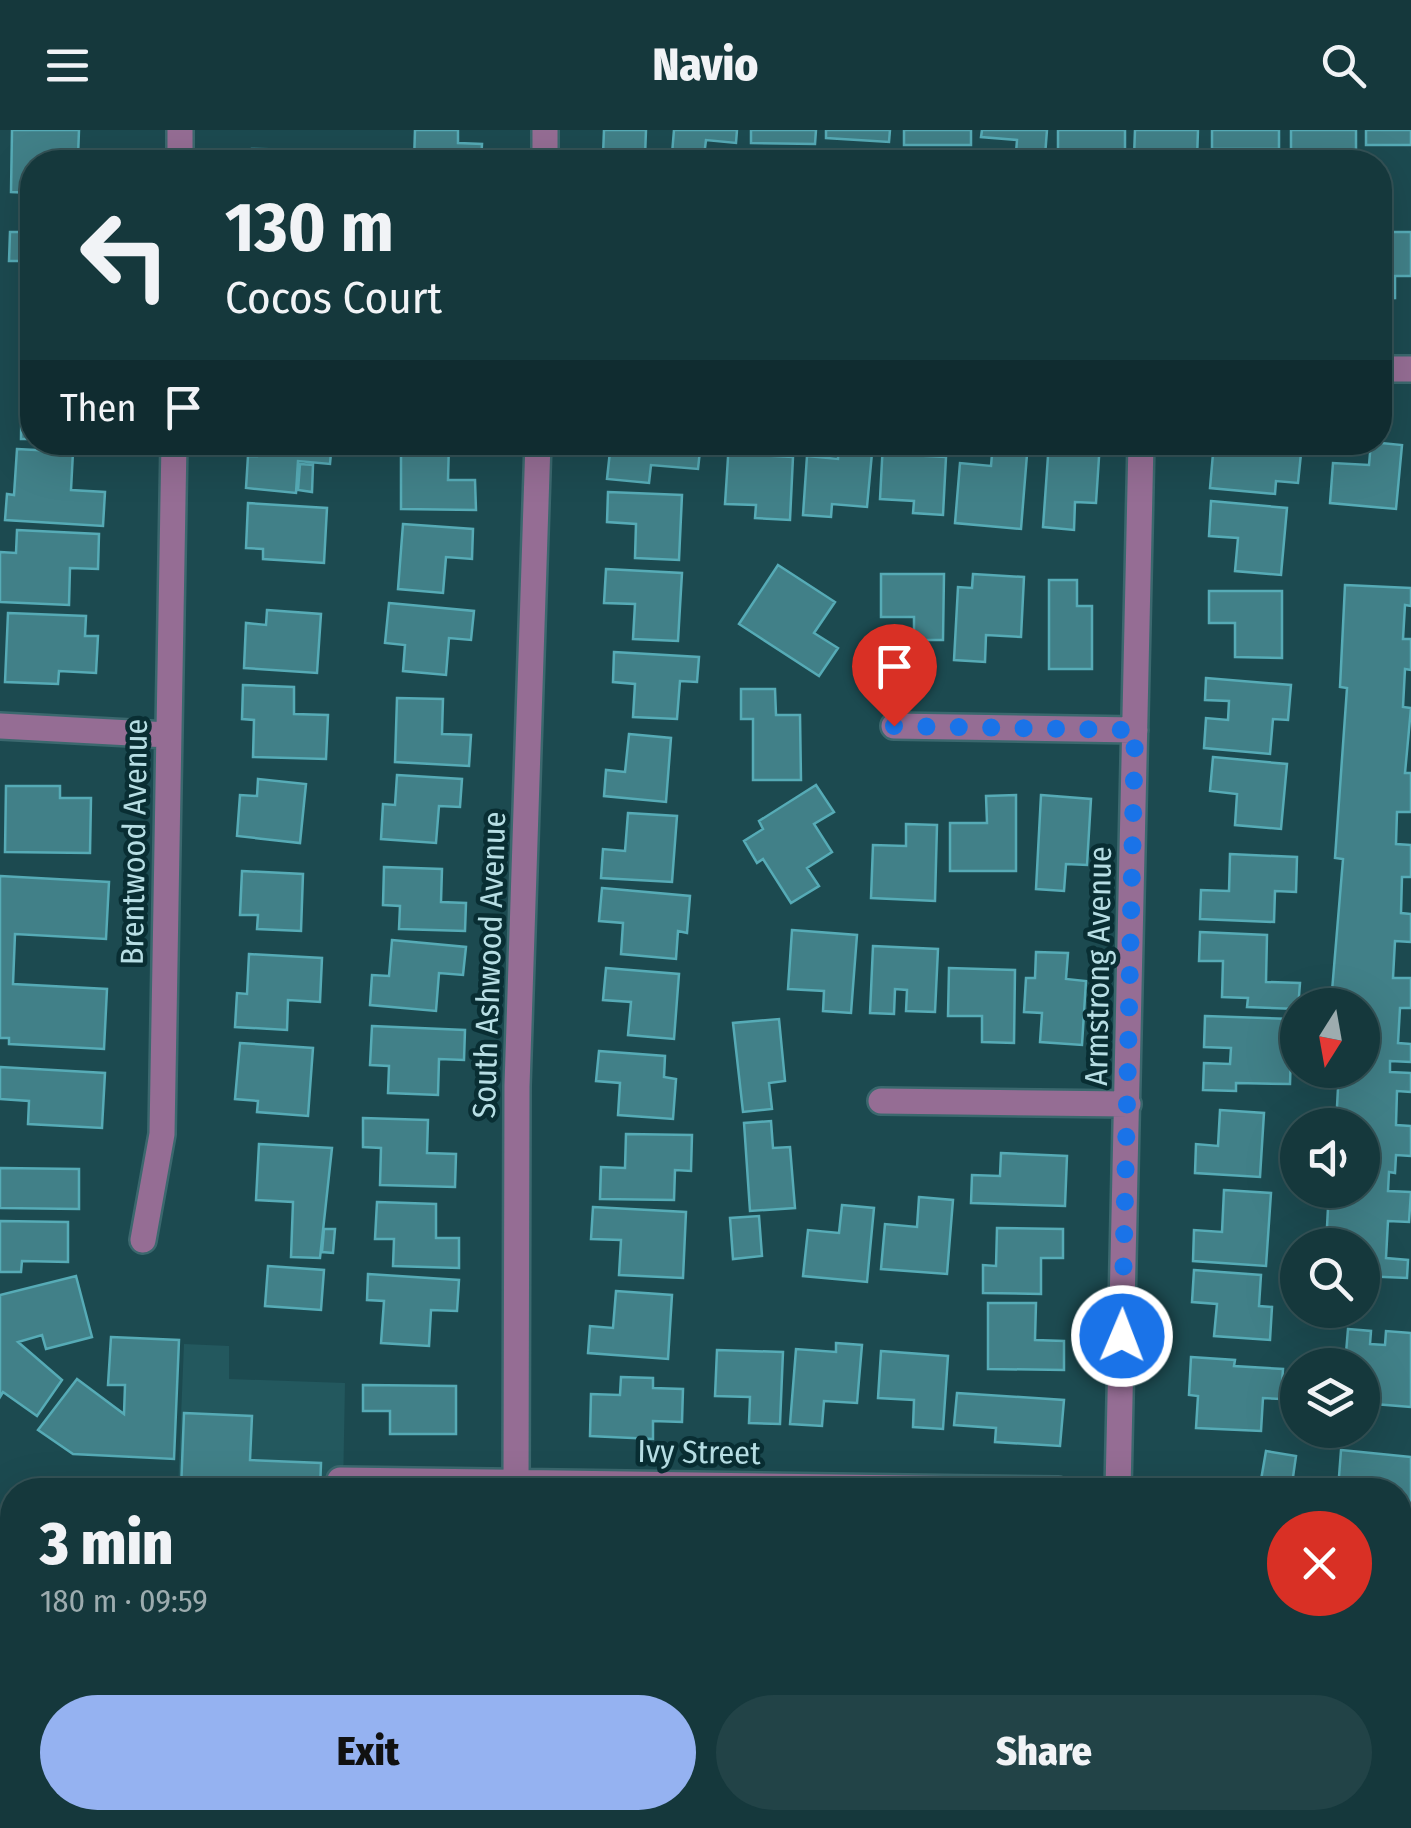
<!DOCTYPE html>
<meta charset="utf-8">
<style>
body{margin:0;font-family:"Fira Sans Condensed",sans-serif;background:#224347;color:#f1f3f6;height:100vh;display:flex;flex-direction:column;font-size:38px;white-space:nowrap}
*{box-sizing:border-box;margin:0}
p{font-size:32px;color:#9dacaf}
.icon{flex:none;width:55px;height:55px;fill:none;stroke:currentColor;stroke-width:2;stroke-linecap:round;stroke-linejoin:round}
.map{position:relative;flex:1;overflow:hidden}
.drawer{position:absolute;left:0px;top:1348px;width:1412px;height:352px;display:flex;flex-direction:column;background:#15383c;border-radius:40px 40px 0 0;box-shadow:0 10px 40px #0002,0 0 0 2px #345256}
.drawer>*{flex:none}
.banner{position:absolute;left:20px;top:20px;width:1372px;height:305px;border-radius:40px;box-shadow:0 10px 40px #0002,0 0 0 2px #345256;background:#15383c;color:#f1f3f6;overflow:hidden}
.needle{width:65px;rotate:191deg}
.fabs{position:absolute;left:1280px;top:858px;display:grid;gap:20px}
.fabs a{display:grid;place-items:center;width:100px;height:100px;border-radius:50%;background:#15383c;box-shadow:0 10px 40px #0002,0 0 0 2px #345256;font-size:50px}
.pin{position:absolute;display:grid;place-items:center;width:85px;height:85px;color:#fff;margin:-102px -42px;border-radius:50% 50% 50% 0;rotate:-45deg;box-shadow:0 0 10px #0007}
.pin .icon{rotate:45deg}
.me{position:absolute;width:110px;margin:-55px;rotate:1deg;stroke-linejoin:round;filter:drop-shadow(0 0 8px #0008)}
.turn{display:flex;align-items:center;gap:35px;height:210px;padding:0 40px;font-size:45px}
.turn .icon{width:130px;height:130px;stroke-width:2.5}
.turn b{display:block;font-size:70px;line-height:85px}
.then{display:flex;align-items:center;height:95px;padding:0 40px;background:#0003;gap:20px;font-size:38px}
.round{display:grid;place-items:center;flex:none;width:105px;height:105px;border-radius:52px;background:#224347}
.overview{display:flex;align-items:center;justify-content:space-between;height:170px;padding:0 40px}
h1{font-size:60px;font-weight:800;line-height:75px}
.primary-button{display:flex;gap:20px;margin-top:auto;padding:20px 40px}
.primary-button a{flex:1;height:115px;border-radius:60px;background:#95b2f1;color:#111;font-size:40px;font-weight:800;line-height:115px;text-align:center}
.primary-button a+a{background:#224347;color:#f1f3f6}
header{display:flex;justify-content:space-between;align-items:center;height:130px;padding:0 40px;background:#15383c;font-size:45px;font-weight:800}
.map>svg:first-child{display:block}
.built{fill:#23585e}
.building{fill:#418088;stroke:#56abb6;stroke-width:2.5}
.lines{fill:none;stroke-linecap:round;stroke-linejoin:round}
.minor-casing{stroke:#3b686e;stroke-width:30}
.major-casing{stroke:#3b686e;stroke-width:30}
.minor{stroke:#956d94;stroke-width:25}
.major{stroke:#e495e4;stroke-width:25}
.route{stroke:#1a73e8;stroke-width:18;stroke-dasharray:0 32.4}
.labels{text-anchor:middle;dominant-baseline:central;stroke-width:9;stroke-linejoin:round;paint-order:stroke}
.street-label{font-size:32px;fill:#b7dee4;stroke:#092e33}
</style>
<header><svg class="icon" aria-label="menu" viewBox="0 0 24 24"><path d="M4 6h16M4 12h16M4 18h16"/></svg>Navio<svg class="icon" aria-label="search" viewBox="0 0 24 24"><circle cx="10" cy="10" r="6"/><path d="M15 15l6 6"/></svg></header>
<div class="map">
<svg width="1411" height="1698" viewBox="0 0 1411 1698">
<rect width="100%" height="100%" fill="#1c4a50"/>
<path class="built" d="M 184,1214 L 229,1216 L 229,1249 L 345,1253 L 343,1360 L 178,1360 Z
M 0,1389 L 12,1389 L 12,1543 L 0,1543 Z
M 0,1678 L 12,1679 L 12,1688 L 438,1688 L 454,1698 L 0,1698 Z
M 589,1691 L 821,1693 L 821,1698 L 578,1698 Z"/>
<path class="building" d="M 12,0 L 79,0 L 78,27 L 106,29 L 106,32 L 32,32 L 32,63 L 11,62 Z
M 415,0 L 458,0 L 458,13 L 482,14 L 481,32 L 414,32 Z
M 604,0 L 646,0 L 645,27 L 603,25 Z
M 674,0 L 737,0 L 736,13 L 706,10 L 704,26 L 672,24 Z
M 751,0 L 816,0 L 815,14 L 751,13 Z
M 826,0 L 890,0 L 889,12 L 826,8 Z
M 904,0 L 971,0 L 971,15 L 904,15 Z
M 982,0 L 1047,0 L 1045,26 L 1016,23 L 1017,10 L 981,7 Z
M 1058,0 L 1125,0 L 1125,24 L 1058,24 Z
M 1135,0 L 1198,0 L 1197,29 L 1134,27 Z
M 1212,0 L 1279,0 L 1279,19 L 1212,19 Z
M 1291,0 L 1356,0 L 1356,26 L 1323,26 L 1323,32 L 1291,32 Z
M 1366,0 L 1411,0 L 1411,15 L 1366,15 Z
M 252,19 L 316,20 L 316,32 L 252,32 Z
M 25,70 L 32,70 L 32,146 L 23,146 L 23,131 L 9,131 L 10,102 L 24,102 Z
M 1380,102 L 1411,102 L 1411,146 L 1395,146 L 1395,168 L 1380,169 Z
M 23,155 L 32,155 L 32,228 L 22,228 Z
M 22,236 L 32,236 L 32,309 L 21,309 Z
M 258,312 L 332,312 L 330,334 L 298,331 L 296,363 L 246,358 L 248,326 L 257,326 Z
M 611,312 L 701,312 L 698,339 L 651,335 L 649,353 L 607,349 Z
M 729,312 L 757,312 L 757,325 L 793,327 L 790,390 L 755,388 L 756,375 L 725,374 Z
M 839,312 L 873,312 L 867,377 L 832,374 L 831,387 L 803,385 L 807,326 L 838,329 Z
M 883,312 L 912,312 L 911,325 L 946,327 L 943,385 L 913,383 L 914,371 L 880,369 Z
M 993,312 L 1028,312 L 1021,399 L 955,393 L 960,333 L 991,336 Z
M 1049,312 L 1100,312 L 1096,373 L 1075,372 L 1074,400 L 1043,397 Z
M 1214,312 L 1302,314 L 1298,353 L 1276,351 L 1275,364 L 1210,358 Z
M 1371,312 L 1402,315 L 1396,379 L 1330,373 L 1333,333 L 1369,335 Z
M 401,314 L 449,314 L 448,350 L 475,350 L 476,380 L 401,379 Z
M 17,319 L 73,322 L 71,360 L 105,362 L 103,396 L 5,390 L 7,364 L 14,365 Z
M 300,334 L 313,335 L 312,362 L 298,360 Z
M 608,362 L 682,365 L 679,430 L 635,428 L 636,394 L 607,392 Z
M 1211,371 L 1287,378 L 1281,445 L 1235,441 L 1238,408 L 1209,406 Z
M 248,373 L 327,378 L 324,433 L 263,429 L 263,419 L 246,418 Z
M 403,394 L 473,399 L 472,429 L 446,427 L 443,463 L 398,459 Z
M 17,400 L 99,404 L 98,439 L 70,438 L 69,475 L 0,472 L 0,422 L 16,423 Z
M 778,435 L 835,472 L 814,503 L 838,518 L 819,546 L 739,494 Z
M 606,439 L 682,443 L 678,511 L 633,509 L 635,474 L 604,473 Z
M 881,444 L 944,444 L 943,510 L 914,510 L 914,487 L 881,487 Z
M 973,444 L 1024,447 L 1021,507 L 986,505 L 985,532 L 954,530 L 958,457 L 972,458 Z
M 1049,450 L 1077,450 L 1077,476 L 1092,476 L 1092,539 L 1049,539 Z
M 1345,455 L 1411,458 L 1411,476 L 1405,475 L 1403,509 L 1411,509 L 1411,540 L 1405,539 L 1403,577 L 1411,578 L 1405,643 L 1411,643 L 1411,682 L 1397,682 L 1396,714 L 1411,715 L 1411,747 L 1402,747 L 1401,783 L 1411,784 L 1411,812 L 1395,811 L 1393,848 L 1411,848 L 1411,878 L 1400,878 L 1398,913 L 1411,914 L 1411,932 L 1390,931 L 1390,942 L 1411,943 L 1411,962 L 1397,961 L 1396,995 L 1411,996 L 1411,1026 L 1396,1025 L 1395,1043 L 1389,1042 L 1388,1061 L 1411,1062 L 1409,1092 L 1388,1091 L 1386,1128 L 1408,1130 L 1407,1148 L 1362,1146 L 1362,1115 L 1326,1115 L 1329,1060 L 1362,1060 L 1362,995 L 1336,995 L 1339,940 L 1362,940 L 1362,875 L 1342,875 L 1343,862 L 1332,861 L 1343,729 L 1335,728 L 1347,558 L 1340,557 Z
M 1209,461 L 1282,461 L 1282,528 L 1235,527 L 1235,493 L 1209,493 Z
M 389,473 L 474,481 L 471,510 L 449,508 L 446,545 L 403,541 L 405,515 L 385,513 Z
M 267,480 L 321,484 L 317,543 L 244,538 L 246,493 L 266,495 Z
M 8,483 L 86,486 L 85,506 L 98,506 L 96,543 L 59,541 L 58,554 L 5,552 Z
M 614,522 L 699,527 L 697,552 L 680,551 L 677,589 L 633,587 L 635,554 L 613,552 Z
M 1206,548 L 1291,555 L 1288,590 L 1273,589 L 1270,624 L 1204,618 L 1206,588 L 1228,590 L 1229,571 L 1205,570 Z
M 243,555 L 294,557 L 294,584 L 328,585 L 326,629 L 253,627 L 254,590 L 242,589 Z
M 741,559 L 775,559 L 776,585 L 800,585 L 801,650 L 753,650 L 753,589 L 741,589 Z
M 397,568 L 443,569 L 442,604 L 471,605 L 469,636 L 395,632 Z
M 629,604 L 671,608 L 666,672 L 604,666 L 606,640 L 625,642 Z
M 1213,627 L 1287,634 L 1281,699 L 1235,695 L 1237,664 L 1210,661 Z
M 397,645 L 462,649 L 460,677 L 439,676 L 436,713 L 381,709 L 383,674 L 395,675 Z
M 258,649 L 306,654 L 300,713 L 237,706 L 240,665 L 257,666 Z
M 816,655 L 834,682 L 814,694 L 832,722 L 807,738 L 819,756 L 791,773 L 763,729 L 757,733 L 744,711 L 763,699 L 759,691 Z
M 6,656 L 60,656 L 60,668 L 91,668 L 90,723 L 5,722 Z
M 1016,665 L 1016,741 L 950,741 L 950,693 L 987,693 L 986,666 Z
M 1041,665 L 1091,669 L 1087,735 L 1066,734 L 1064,761 L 1036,759 Z
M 628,683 L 677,686 L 672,752 L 601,748 L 603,719 L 625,721 Z
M 906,694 L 937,695 L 935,771 L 871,768 L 873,715 L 906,716 Z
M 1230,724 L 1297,727 L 1296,762 L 1275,761 L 1274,792 L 1200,789 L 1201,760 L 1229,761 Z
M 384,737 L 442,739 L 441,772 L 466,773 L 465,801 L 399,799 L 400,776 L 383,775 Z
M 242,741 L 303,744 L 301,801 L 257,799 L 258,785 L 240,785 Z
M 0,746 L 109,752 L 106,809 L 15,804 L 13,854 L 107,859 L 104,919 L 9,914 L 9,908 L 0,908 Z
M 602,758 L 690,766 L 687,803 L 678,801 L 676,829 L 621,824 L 623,793 L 599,791 Z
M 792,800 L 857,805 L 851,883 L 823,881 L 824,861 L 788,859 Z
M 1200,802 L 1267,805 L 1266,852 L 1300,853 L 1298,879 L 1247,877 L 1248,868 L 1222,867 L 1223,831 L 1199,831 Z
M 392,810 L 466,817 L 463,845 L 439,843 L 436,881 L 370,875 L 372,845 L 389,846 Z
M 873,816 L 938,819 L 935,882 L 906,881 L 907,860 L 895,859 L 894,884 L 870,883 Z
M 1036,822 L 1068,823 L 1066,849 L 1086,851 L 1082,915 L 1040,912 L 1042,883 L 1024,882 L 1026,848 L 1035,848 Z
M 249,824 L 322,828 L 320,872 L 288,870 L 287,900 L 235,897 L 237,863 L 247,864 Z
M 606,838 L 679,844 L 674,909 L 628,905 L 631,872 L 603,870 Z
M 949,838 L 1015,840 L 1014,913 L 982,912 L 982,886 L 948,886 Z
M 1205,886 L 1292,889 L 1290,954 L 1236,953 L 1236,961 L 1203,960 L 1204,933 L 1230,934 L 1231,918 L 1204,917 Z
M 779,889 L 785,951 L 769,953 L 772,979 L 743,982 L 733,893 Z
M 372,896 L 465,900 L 464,930 L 439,929 L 438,965 L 388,963 L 389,936 L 370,935 Z
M 240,913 L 313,918 L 308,986 L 257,982 L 258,971 L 235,969 Z
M 599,921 L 665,926 L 664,947 L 676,949 L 673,989 L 618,985 L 620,953 L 596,951 Z
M 0,937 L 105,943 L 102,998 L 28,994 L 29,971 L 0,969 Z
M 1220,980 L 1264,983 L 1260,1047 L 1195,1043 L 1196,1014 L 1218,1016 Z
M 363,988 L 428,990 L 427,1023 L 456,1024 L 455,1057 L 380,1055 L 381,1018 L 363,1017 Z
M 771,991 L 773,1018 L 790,1017 L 795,1078 L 750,1081 L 744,993 Z
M 626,1004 L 692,1005 L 691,1041 L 675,1040 L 674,1070 L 600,1069 L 601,1037 L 625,1038 Z
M 259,1014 L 332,1018 L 320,1128 L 291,1127 L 293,1072 L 256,1070 Z
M 1001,1023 L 1067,1026 L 1065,1076 L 971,1073 L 972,1045 L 1000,1046 Z
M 0,1038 L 79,1039 L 79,1079 L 0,1078 Z
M 1224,1060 L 1271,1063 L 1266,1136 L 1193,1131 L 1194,1100 L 1222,1102 Z
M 919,1067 L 953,1070 L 947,1144 L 881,1139 L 885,1094 L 917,1097 Z
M 377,1072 L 436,1074 L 436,1108 L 459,1108 L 459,1138 L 393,1136 L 394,1109 L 375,1109 Z
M 842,1075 L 874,1078 L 867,1152 L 803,1146 L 808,1100 L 839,1103 Z
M 593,1077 L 686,1082 L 683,1148 L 619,1145 L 621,1110 L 591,1109 Z
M 759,1086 L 762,1126 L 733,1129 L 730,1088 Z
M 0,1091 L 68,1092 L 68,1132 L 22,1131 L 21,1142 L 0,1142 Z
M 997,1098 L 1063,1099 L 1063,1128 L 1041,1128 L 1041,1164 L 983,1163 L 983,1135 L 996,1136 Z
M 324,1099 L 335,1099 L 333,1123 L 322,1122 Z
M 268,1136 L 324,1140 L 321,1180 L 265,1176 Z
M 1194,1140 L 1261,1145 L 1259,1176 L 1272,1177 L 1270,1210 L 1214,1206 L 1217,1174 L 1192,1172 Z
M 368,1144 L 459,1150 L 457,1181 L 431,1180 L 429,1216 L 381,1213 L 384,1171 L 367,1170 Z
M 76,1146 L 92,1207 L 46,1219 L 42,1205 L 18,1212 L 62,1250 L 37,1286 L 3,1262 L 0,1267 L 0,1165 Z
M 616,1161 L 672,1165 L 668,1229 L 588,1223 L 590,1196 L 613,1198 Z
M 988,1173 L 1036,1173 L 1035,1210 L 1064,1211 L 1064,1240 L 988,1239 Z
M 1348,1199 L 1371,1201 L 1370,1214 L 1385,1215 L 1386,1201 L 1411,1203 L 1411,1277 L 1362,1273 L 1362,1235 L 1345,1235 Z
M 111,1207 L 179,1210 L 174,1329 L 73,1324 L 38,1300 L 77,1249 L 124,1284 L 125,1255 L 108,1255 Z
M 836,1213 L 862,1215 L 857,1273 L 824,1271 L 822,1296 L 790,1294 L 796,1219 L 836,1222 Z
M 717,1220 L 783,1222 L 780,1294 L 749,1293 L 750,1267 L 715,1266 Z
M 881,1221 L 948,1226 L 943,1299 L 913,1297 L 914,1270 L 878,1268 Z
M 1191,1227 L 1235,1230 L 1234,1236 L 1283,1239 L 1281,1269 L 1263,1268 L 1261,1301 L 1196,1298 L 1198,1266 L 1189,1265 Z
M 621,1247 L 653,1248 L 653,1258 L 683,1259 L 682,1292 L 653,1291 L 653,1309 L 590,1306 L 591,1264 L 620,1265 Z
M 363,1255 L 456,1256 L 456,1304 L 390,1304 L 390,1281 L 363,1281 Z
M 957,1263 L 1064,1270 L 1060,1316 L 995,1312 L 996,1298 L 954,1295 Z
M 184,1283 L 252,1286 L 250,1330 L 321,1333 L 320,1360 L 181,1360 Z
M 1341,1320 L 1411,1327 L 1411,1401 L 1400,1400 L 1400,1360 L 1338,1360 Z
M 1266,1321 L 1296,1326 L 1292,1354 L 1261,1350 Z
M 338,1688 L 380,1688 L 380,1698 L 338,1698 Z"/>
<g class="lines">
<g class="minor-casing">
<path id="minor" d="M 180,32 L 180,0
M 545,32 L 545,0
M 1380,239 L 1411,239
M 0,596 L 168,605
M 894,596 L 1135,600
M 881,971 L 1128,974
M 143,1110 L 162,1004 L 174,312
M 340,1350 L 1058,1360
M 516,1360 L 517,956 L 538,312
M 1118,1360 L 1141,312
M 508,1688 L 509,1698
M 1315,1688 L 1316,1698
M 108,1698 L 108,1688
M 291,1698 L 291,1688
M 408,1698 L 408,1688"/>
</g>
<g class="major-casing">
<path id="major" d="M 0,1583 L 12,1583
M 1400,1627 L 1411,1628
M 0,1635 L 12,1635"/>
</g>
<use href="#minor" class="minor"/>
<use href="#major" class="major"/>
</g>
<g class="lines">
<path class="route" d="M 894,596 L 1135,600 L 1122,1206"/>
</g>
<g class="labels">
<g class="street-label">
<text transform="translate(134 712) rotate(-89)">Brentwood Avenue</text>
<text transform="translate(489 835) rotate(-88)">South Ashwood Avenue</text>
<text transform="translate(1098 836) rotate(-89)">Armstrong Avenue</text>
<text transform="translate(699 1322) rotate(1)">Ivy Street</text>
</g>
</g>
</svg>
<div class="fabs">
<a><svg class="needle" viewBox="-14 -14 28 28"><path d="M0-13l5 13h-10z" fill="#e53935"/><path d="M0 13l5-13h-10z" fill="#9dacaf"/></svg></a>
<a><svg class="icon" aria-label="sound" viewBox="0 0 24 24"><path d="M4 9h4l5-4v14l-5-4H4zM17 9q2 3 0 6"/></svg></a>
<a><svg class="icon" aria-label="search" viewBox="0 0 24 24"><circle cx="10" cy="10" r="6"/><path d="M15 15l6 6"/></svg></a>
<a><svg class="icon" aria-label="layers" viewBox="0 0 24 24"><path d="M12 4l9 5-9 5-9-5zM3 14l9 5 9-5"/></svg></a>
</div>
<div class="pin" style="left:894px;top:596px;background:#d93025"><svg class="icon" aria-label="arrive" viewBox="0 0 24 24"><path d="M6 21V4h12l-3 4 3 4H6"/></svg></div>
<svg class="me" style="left:1122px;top:1206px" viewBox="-20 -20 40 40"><circle r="17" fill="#1a73e8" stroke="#fff" stroke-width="3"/><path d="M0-11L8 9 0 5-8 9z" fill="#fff"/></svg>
<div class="banner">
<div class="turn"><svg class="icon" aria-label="left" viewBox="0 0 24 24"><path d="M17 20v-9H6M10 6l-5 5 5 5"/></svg><div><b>130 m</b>Cocos Court</div></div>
<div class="then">Then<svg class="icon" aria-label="arrive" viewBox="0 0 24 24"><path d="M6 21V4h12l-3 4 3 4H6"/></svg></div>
</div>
<section class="drawer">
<div class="overview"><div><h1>3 min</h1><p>180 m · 09:59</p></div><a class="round" style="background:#d93025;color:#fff"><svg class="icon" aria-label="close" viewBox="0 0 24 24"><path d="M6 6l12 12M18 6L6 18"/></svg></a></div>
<div class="primary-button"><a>Exit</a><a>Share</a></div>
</section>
</div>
